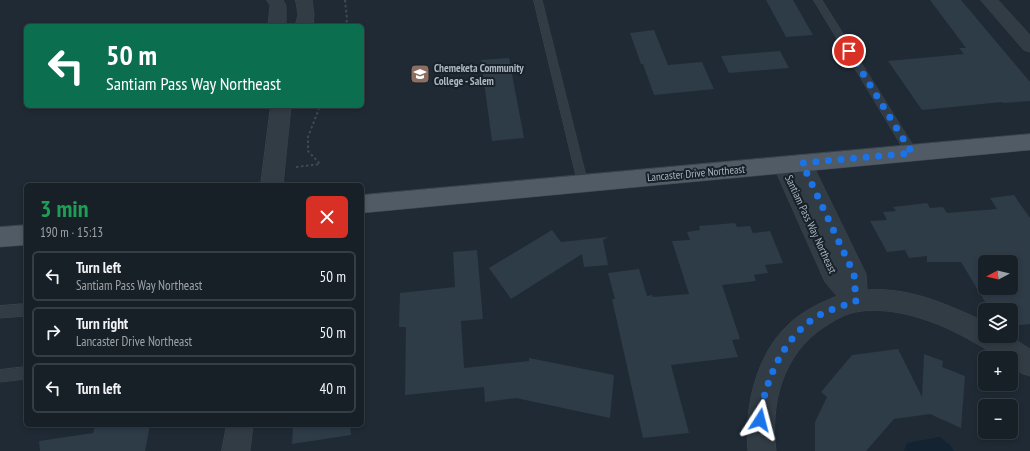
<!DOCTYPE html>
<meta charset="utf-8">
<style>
body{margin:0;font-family:"PT Sans Narrow",sans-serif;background:#242d33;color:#f1f3f6;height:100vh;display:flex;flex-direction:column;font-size:15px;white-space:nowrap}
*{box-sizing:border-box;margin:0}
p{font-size:13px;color:#9ea3a7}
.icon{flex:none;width:22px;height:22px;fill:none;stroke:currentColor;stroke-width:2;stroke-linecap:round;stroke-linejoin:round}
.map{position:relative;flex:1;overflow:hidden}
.details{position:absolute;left:24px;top:183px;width:340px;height:244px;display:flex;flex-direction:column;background:#172027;border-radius:6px;box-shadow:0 2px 6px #0003,0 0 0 1px #363e44}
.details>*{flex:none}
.hud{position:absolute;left:24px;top:24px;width:340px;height:84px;border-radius:6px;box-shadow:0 2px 6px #0003,0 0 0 1px #363e44;background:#0b6e4f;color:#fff;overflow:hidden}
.needle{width:26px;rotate:263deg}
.fabs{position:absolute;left:978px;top:255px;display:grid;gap:8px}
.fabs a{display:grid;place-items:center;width:40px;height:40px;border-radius:6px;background:#172027;box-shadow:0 2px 6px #0003,0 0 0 1px #363e44;font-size:20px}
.pin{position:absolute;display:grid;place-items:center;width:34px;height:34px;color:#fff;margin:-17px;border:2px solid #fff;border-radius:50%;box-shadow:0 1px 4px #0007}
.me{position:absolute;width:44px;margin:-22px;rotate:9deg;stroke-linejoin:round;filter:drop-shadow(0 0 3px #0008)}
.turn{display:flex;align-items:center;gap:14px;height:84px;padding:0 16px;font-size:18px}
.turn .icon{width:52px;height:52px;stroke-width:2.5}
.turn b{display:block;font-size:28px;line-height:34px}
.round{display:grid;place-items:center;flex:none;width:42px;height:42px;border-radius:6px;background:#242d33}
.summary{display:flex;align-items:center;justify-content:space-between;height:68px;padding:0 16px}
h1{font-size:24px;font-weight:800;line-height:30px;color:#1e9e55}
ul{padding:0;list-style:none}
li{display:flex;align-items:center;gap:12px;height:50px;margin:0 8px 6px;padding:0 8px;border:2px solid #363e44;border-radius:6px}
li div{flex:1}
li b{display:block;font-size:15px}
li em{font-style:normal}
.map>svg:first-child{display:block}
.water{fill:#142331}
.building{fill:#2e3c48;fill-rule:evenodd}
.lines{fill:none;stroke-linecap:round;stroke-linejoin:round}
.service-casing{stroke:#3c454e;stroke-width:1}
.minor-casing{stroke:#3c454e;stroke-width:1}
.tertiary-casing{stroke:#3c454e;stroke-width:1}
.primary-casing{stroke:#3c454e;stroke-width:1}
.path{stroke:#394e4d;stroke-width:2;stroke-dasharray:2.5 2.5;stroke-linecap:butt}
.service{fill:#323c45;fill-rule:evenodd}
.minor{fill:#323c45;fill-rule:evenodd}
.tertiary{fill:#323c45;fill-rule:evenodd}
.primary{fill:#505b65;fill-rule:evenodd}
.route{stroke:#1a73e8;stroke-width:7;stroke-dasharray:0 12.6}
.labels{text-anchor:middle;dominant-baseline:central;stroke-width:4;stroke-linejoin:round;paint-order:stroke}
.poi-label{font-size:11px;font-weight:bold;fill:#acb7c2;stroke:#182129;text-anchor:start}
.street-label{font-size:11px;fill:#acb7c2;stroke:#182129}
</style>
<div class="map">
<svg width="1030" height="451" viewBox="0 0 1030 451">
<rect width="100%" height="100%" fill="#1f2a34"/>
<path class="water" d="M 940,437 L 950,445 L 954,451 L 904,451 L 907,443 Z"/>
<path class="building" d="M 766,0 L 793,0 L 813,35 L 786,37 Z
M 930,0 L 961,0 L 1030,82 L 1030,101 L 1003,103 L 1002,102 L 922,110 L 888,61 L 964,54 L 959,48 L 966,48 Z
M 654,30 L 668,65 L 702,62 L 714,89 L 654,95 L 643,64 L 641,64 L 630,33 Z
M 780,51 L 789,68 L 729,73 L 721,56 Z
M 509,58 L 524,138 L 492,141 L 481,60 Z
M 1014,195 L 1030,218 L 1030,324 L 1011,326 L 1011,310 L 990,310 L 961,262 L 927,262 L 927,256 L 909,258 L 905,250 L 887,252 L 870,221 L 887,220 L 883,212 L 896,211 L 893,207 L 927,203 L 930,208 L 943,207 L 947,213 L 997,209 L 990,198 ZM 985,262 L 1011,262 L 1011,288 L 985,288 Z
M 735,223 L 737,227 L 750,226 L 753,233 L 770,231 L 783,263 L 765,265 L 768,273 L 754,275 L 756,281 L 722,285 L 740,339 L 732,340 L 738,357 L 671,365 L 689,433 L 643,438 L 612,299 L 615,299 L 608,273 L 639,269 L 647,296 L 652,295 L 653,297 L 689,294 L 672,241 L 690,240 L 687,232 L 700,230 L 699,226 Z
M 552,230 L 561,242 L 608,237 L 603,240 L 608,265 L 584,267 L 582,254 L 511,299 L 489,268 Z
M 477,250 L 483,319 L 461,321 L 464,368 L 529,361 L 529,358 L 614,375 L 610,418 L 516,398 L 485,402 L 484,387 L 405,395 L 406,327 L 399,327 L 400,293 L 455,287 L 453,252 Z
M 898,349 L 922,397 L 924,354 L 943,361 L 942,367 L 965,376 L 961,428 L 930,414 L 894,419 L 866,451 L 815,451 L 815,422 L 827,397 L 821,392 L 852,355 Z
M 95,425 L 150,425 L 145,451 L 40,451 L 39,441 L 93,433 Z
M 293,425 L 350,425 L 351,435 L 292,444 Z"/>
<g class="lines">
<g class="service-casing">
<path id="service" d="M 534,0 L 542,0 L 588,184 L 587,187 L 583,188 L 579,187 L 578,184 Z
M 814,0 L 822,0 L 916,150 L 917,153 L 916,156 L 908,156 Z
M 26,304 L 26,316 L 0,318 L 0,306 Z
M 26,367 L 26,379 L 0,382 L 0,370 Z"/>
</g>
<g class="minor-casing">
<path id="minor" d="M 981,0 L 998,0 L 1030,35 L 1030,52 L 1024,50 Z
M 802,155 L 809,157 L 812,163 L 866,274 L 867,290 C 907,287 944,303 979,319 L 985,323 L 985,336 L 1009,336 L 1030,349 L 1030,376 L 1021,373 L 1011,366 L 1011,358 C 1007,358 1002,359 999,358 C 993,355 987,350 981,346 C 963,336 945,326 926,320 C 903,312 875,307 851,313 C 841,316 832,322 824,327 C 782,355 770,404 776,451 L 748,451 C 744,408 756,354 789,324 C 803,311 820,303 837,296 L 825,282 L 773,165 L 776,159 L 783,157 L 790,159 L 792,163 L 795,157 Z
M 227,425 L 253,425 L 250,451 L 222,451 Z"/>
</g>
<g class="tertiary-casing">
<path id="tertiary" d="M 267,0 L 283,0 L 286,6 L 286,26 L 268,26 L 270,6 Z
M 296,0 L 312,0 L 314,15 L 313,26 L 295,26 L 298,15 Z
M 271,106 L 291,106 L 283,185 L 261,185 Z"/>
</g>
<g class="primary-casing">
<path id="primary" d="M 1030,134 L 1030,150 L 362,213 L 362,195 Z
M 26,225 L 26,245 L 0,247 L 0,227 Z"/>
</g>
<path class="path" d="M 345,0 L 347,19 L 346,26
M 296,167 L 320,164 L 308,151 L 308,137 L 320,106"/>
<use href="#service" class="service"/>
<use href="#minor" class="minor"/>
<use href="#tertiary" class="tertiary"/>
<use href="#primary" class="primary"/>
</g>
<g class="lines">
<path class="route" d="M 760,420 C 764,382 783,338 816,317 C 828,310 843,306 856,301 L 854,274 L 802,163 L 912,153 L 849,51"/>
</g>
<defs>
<g id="university-square" transform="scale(1)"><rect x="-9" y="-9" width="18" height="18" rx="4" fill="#8d6e63" stroke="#182129"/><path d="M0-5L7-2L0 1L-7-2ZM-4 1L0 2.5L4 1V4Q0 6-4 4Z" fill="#fff"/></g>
</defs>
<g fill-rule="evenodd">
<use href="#university-square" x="420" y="74"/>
</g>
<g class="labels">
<g class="poi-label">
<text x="434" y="68">Chemeketa Community<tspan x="434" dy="13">College - Salem</tspan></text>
</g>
<g class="street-label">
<text transform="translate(696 173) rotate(-5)">Lancaster Drive Northeast</text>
<text transform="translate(811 224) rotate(65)">Santiam Pass Way Northeast</text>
</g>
</g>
</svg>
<div class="fabs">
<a><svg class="needle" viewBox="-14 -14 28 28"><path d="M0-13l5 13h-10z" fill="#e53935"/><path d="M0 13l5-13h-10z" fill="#9ea3a7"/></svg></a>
<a><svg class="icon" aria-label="layers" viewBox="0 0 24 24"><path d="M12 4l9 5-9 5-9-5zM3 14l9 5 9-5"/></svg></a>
<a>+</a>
<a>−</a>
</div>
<div class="pin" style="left:849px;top:51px;background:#d93025"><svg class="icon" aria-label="arrive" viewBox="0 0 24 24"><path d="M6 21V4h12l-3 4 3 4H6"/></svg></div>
<svg class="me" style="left:760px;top:420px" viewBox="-20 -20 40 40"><path d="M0-17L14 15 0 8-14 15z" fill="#1a73e8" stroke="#fff" stroke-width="4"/></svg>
<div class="hud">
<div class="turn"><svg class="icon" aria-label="left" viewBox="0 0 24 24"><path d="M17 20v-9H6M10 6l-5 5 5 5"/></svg><div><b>50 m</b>Santiam Pass Way Northeast</div></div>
</div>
<section class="details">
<div class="summary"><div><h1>3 min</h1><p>190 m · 15:13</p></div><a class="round" style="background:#d93025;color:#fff"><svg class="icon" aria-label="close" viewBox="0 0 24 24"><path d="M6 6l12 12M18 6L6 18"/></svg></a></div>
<ul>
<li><svg class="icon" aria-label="left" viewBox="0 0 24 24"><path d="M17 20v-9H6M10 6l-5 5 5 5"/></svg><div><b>Turn left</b><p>Santiam Pass Way Northeast</p></div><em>50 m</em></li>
<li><svg class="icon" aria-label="right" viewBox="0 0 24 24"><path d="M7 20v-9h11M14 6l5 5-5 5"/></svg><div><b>Turn right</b><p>Lancaster Drive Northeast</p></div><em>50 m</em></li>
<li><svg class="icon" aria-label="left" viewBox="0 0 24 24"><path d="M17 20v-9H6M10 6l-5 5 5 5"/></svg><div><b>Turn left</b></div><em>40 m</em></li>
</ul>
</section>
</div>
